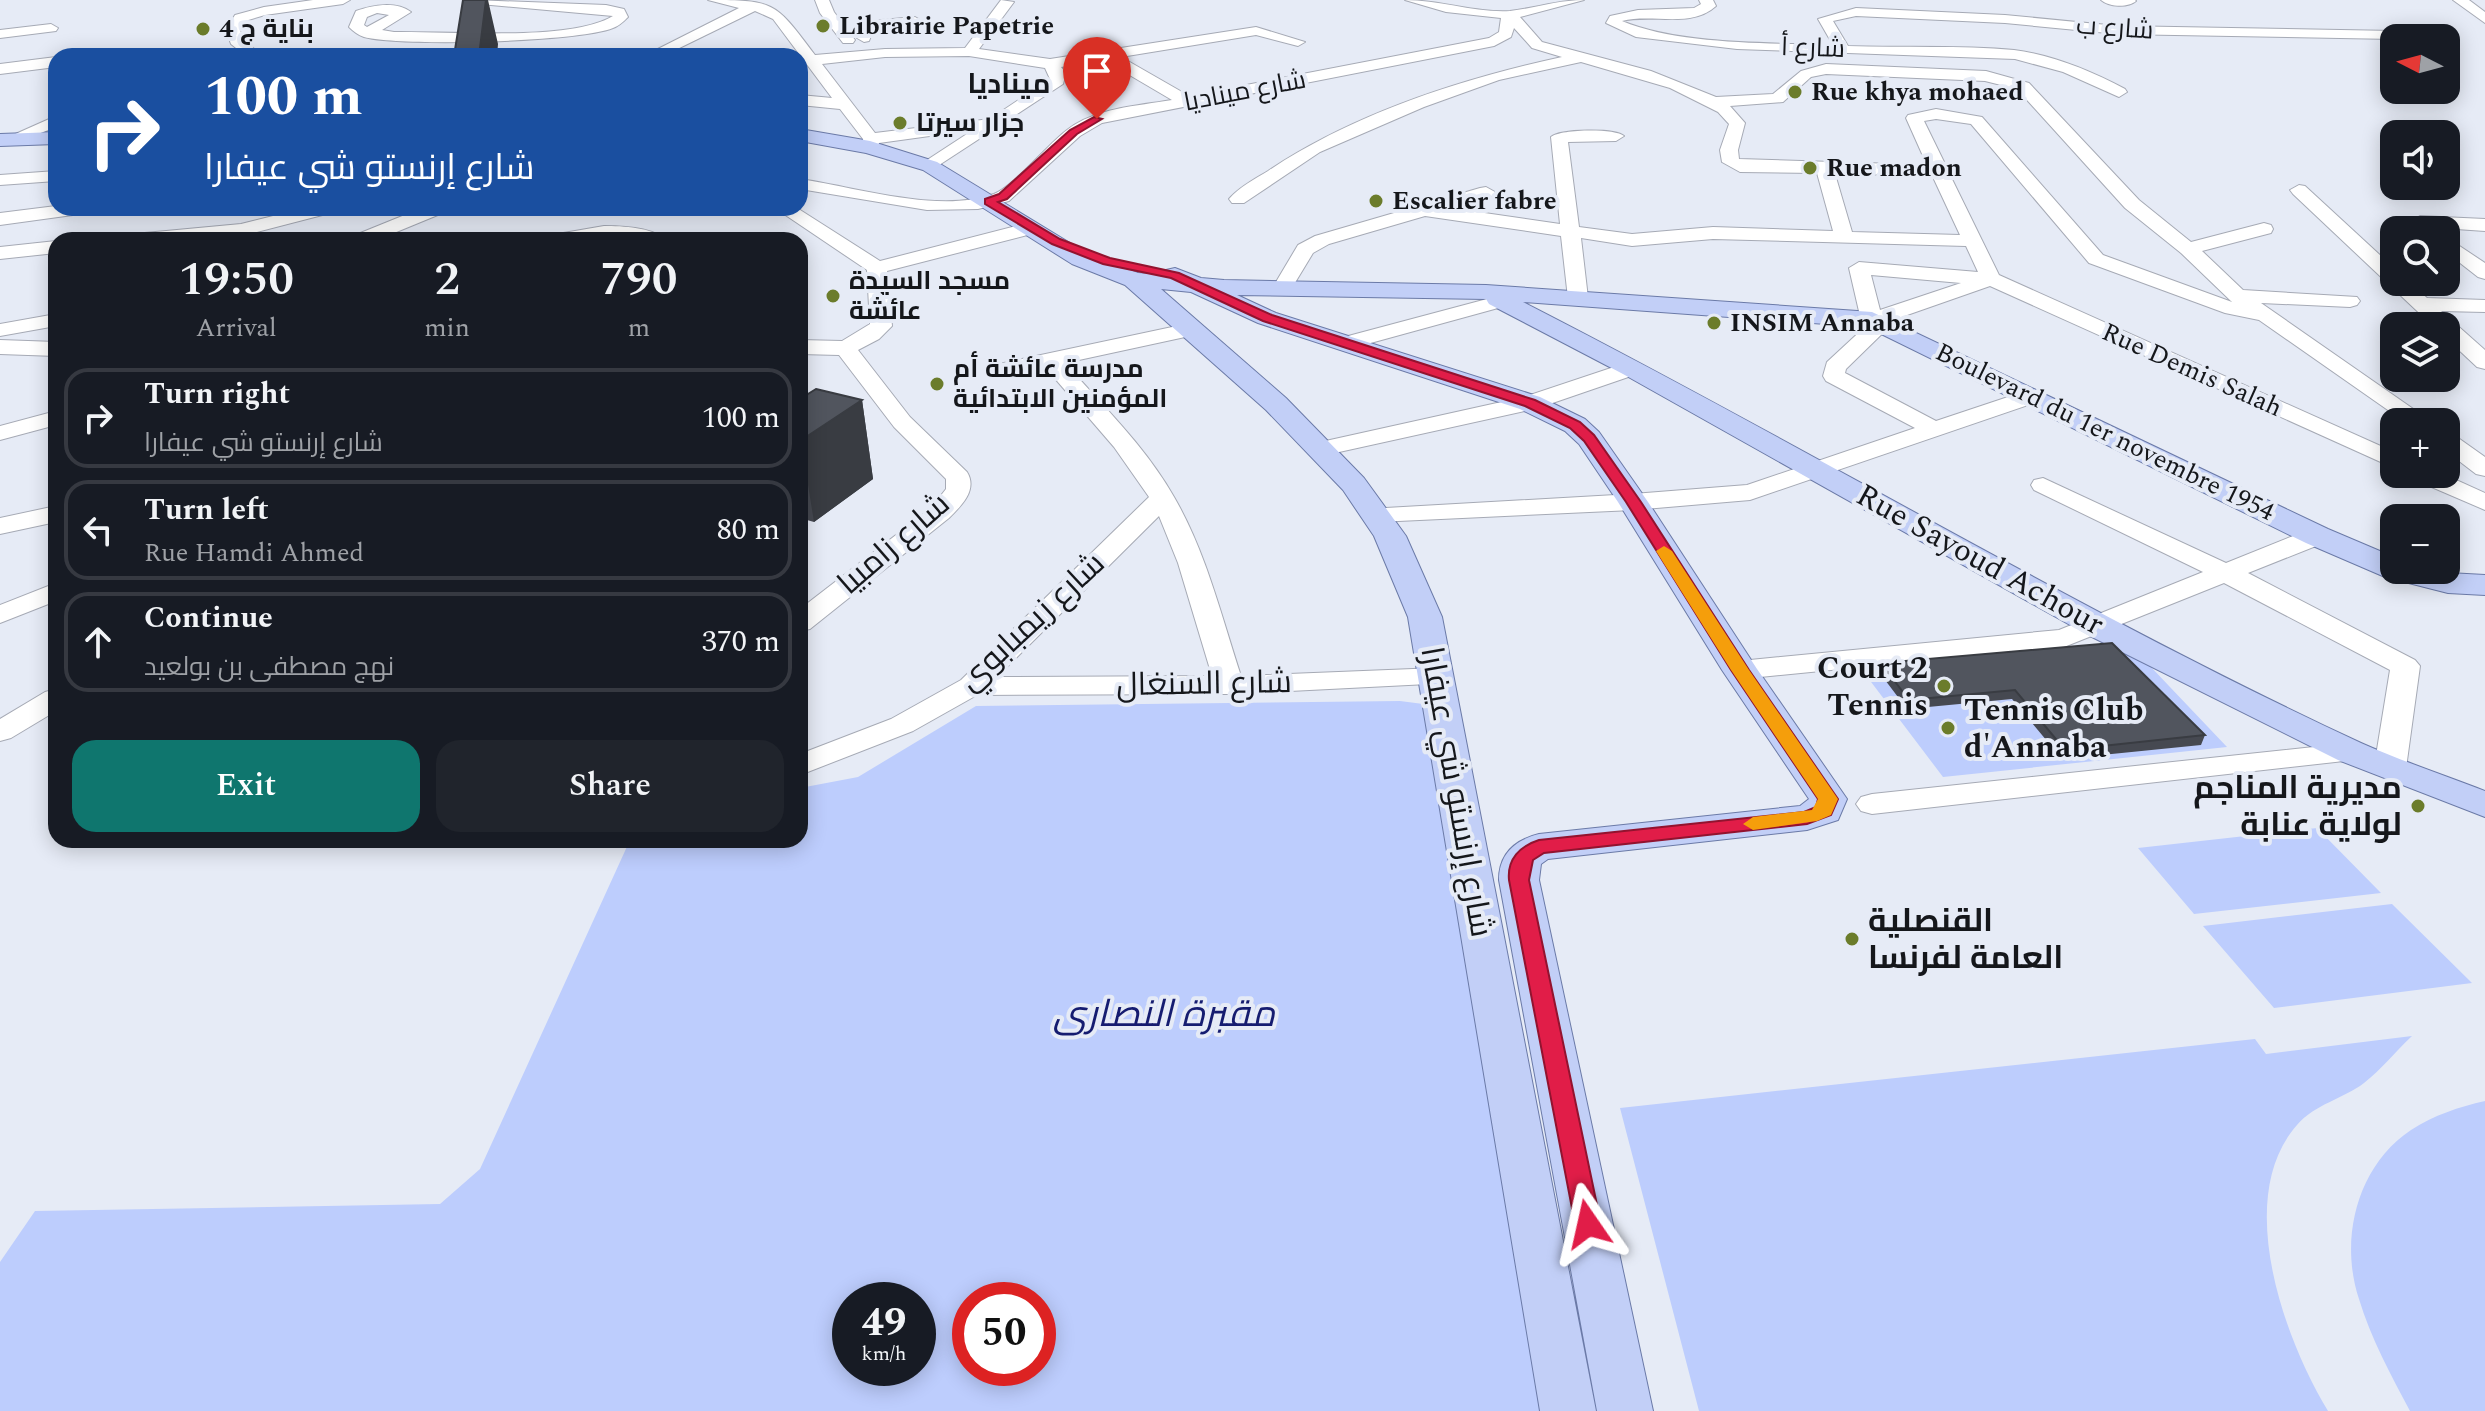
<!DOCTYPE html>
<meta charset="utf-8">
<style>
body{margin:0;font-family:Spectral,Cairo,serif;background:#20242c;color:#f1f3f6;height:100vh;display:flex;flex-direction:column;font-size:30px;white-space:nowrap}
*{box-sizing:border-box;margin:0}
p{font-size:26px;color:#9ea1a6}
.icon{flex:none;width:44px;height:44px;fill:none;stroke:currentColor;stroke-width:2;stroke-linecap:round;stroke-linejoin:round}
.map{position:relative;flex:1;overflow:hidden}
.panel{position:absolute;left:48px;top:232px;width:760px;height:616px;display:flex;flex-direction:column;background:#171b24;border-radius:24px;box-shadow:0 4px 20px #0003}
.panel>*{flex:none}
.guide{position:absolute;left:48px;top:48px;width:760px;height:168px;border-radius:24px;box-shadow:0 4px 20px #0003;background:#1a4fa0;color:#fff;overflow:hidden}
.needle{width:52px;rotate:276deg}
.buttons{position:absolute;left:2380px;top:24px;display:grid;gap:16px}
.buttons a{display:grid;place-items:center;width:80px;height:80px;border-radius:16px;background:#171b24;box-shadow:0 4px 20px #0003;font-size:40px}
.speed{position:absolute;left:832px;top:1282px;display:flex;gap:16px;font-size:40px;font-weight:700;text-align:center}
.speed>*{display:grid;place-content:center;width:104px;height:104px;border-radius:50%;background:#171b24;box-shadow:0 4px 20px #0003;line-height:1}
.speed small{font-size:20px;font-weight:400}
.speed .limit{border:12px solid #d22;background:#fff;color:#111}
.pin{position:absolute;display:grid;place-items:center;width:68px;height:68px;color:#fff;margin:-82px -34px;border-radius:50% 50% 50% 0;rotate:-45deg;box-shadow:0 0 8px #0007}
.pin .icon{rotate:45deg}
.me{position:absolute;width:88px;margin:-44px;rotate:349deg;stroke-linejoin:round;filter:drop-shadow(0 0 6px #0008)}
.turn{display:flex;align-items:center;gap:28px;height:168px;padding:0 24px;font-size:36px}
.turn .icon{width:104px;height:104px;stroke-width:2.5}
.turn b{display:block;font-size:56px;line-height:68px}
.eta{display:flex;justify-content:space-evenly;align-items:center;height:136px;text-align:center}
.eta b{font-size:48px;font-weight:600;line-height:56px}
.cta{display:flex;gap:16px;margin-top:auto;padding:16px 24px}
.cta a{flex:1;height:92px;border-radius:24px;background:#0f766e;color:#fff;font-size:32px;font-weight:600;line-height:92px;text-align:center}
.cta a+a{background:#20242c;color:#f1f3f6}
ul{padding:0;list-style:none}
li{display:flex;align-items:center;gap:24px;height:100px;margin:0 16px 12px;padding:0 8px;border:4px solid #363941;border-radius:24px}
li div{flex:1}
li b{display:block;font-size:30px}
li em{font-style:normal}
.map>svg:first-child{display:block}
.green{fill:#bdcdfd;fill-rule:evenodd}
.lines{fill:none;stroke-linecap:round;stroke-linejoin:round}
.minor-casing{stroke:#a6aab5;stroke-width:2}
.major-casing{stroke:#6b7aa7;stroke-width:2}
.minor{fill:#fff;fill-rule:evenodd}
.major{fill:#c2cff7;fill-rule:evenodd}
.wall{fill:#464951}
.shaded-wall{fill:#393c42}
.building{fill:#51555e;stroke:#393c42;stroke-width:2}
.route{fill:#e11d48;stroke:#92132f;stroke-width:2}
.slow{fill:#f59e0b}
.poi-dot{fill:#6b7c2b;stroke:#e6ebf6;stroke-width:3}
.labels{text-anchor:middle;dominant-baseline:central;stroke-width:8;stroke-linejoin:round;paint-order:stroke}
.far-poi-label{font-size:26px;font-weight:bold;fill:#15171b;stroke:#e6ebf6;text-anchor:start}
.far-street-label{font-size:26px;fill:#15171b;stroke:#e6ebf6}
.far-neighbourhood-label{font-size:28px;font-weight:bold;fill:#15171b;stroke:#e6ebf6}
.street-label{font-size:32px;fill:#15171b;stroke:#e6ebf6}
.poi-label{font-size:32px;font-weight:bold;fill:#15171b;stroke:#e6ebf6;text-anchor:end}
.near-park-label{font-size:38px;font-style:italic;fill:#151c70;stroke:#e6ebf6}
</style>
<div class="map">
<svg width="2485" height="1411" viewBox="0 0 2485 1411">
<rect width="100%" height="100%" fill="#e6ebf6"/>
<path class="green" d="M 2108,646 L 2150,666 L 2227,747 L 1943,777 L 1862,670 Z
M 1400,701 L 1431,705 L 1542,1411 L 0,1411 L 0,1262 L 35,1211 L 440,1204 L 480,1169 L 630,840 L 800,840 L 800,788 L 858,777 L 976,706 ZM 850,1300 L 918,1300 L 918,1368 L 850,1368 ZM 970,1300 L 1038,1300 L 1038,1368 L 970,1368 Z
M 2317,828 L 2381,893 L 2194,914 L 2138,848 Z
M 2392,904 L 2472,983 L 2274,1008 L 2203,926 Z
M 2412,1036 C 2396,1051 2381,1070 2364,1083 C 2343,1099 2315,1104 2297,1125 C 2233,1197 2284,1339 2328,1411 L 1699,1411 L 1620,1108 L 2255,1039 L 2266,1054 Z
M 2485,1101 L 2485,1411 L 2410,1411 C 2391,1375 2371,1339 2359,1299 C 2339,1239 2357,1166 2411,1130 C 2434,1115 2459,1107 2485,1101 Z"/>
<g class="lines">
<g class="minor-casing">
<path id="minor" d="M 313,0 L 350,0 L 343,4 L 265,15 L 245,21 L 240,30 L 243,39 L 262,56 L 246,56 L 231,44 L 226,30 L 235,15 L 264,7 Z
M 473,0 L 606,5 L 624,9 L 628,17 C 624,21 619,26 613,28 C 579,42 401,47 364,37 C 358,35 353,31 349,27 L 356,11 C 373,5 396,1 411,12 L 382,30 L 394,32 C 447,31 570,42 613,16 L 480,4 ZM 377,13 L 389,15 L 367,27 L 364,25 L 367,17 Z
M 708,0 C 776,0 775,2 815,55 L 885,49 L 965,48 L 1001,0 L 1014,2 L 979,49 L 1050,59 L 1256,27 L 1305,42 L 1298,46 L 1256,35 L 1121,57 L 1189,96 L 1489,38 L 1499,32 L 1501,18 L 1446,12 L 1405,0 C 1440,0 1476,13 1510,11 C 1536,8 1558,0 1584,0 L 1520,17 L 1542,42 L 1651,71 L 1716,97 L 1773,94 L 1801,71 L 1826,64 L 1986,71 L 2029,83 L 2139,200 L 2191,242 L 2264,223 L 2271,225 L 2273,229 L 2271,233 L 2202,251 L 2243,290 L 2357,297 L 2360,301 L 2357,305 L 2350,307 L 2261,303 L 2432,422 L 2405,422 L 2259,320 L 2225,313 L 2089,263 L 1971,124 L 1936,119 L 1924,121 L 1946,166 L 1951,170 L 1949,173 L 1999,275 L 2394,452 L 2394,468 L 1990,286 L 1890,321 L 1892,324 L 1888,328 L 1846,369 L 1845,373 L 1936,421 L 2032,389 L 2040,391 L 2043,396 L 2040,401 L 1750,500 L 1633,510 L 1377,522 L 1368,519 L 1364,514 L 1368,509 L 1633,494 L 1747,485 L 1915,428 L 1826,381 L 1823,376 L 1827,362 L 1867,325 L 1861,320 L 1849,268 L 1859,262 L 1978,272 L 1966,246 L 1713,239 L 1632,246 L 1581,238 L 1588,298 L 1578,304 L 1568,298 L 1561,236 L 1425,216 L 1329,244 L 1313,253 L 1290,291 L 1283,293 L 1273,287 L 1298,245 L 1315,236 L 1480,188 L 1486,187 L 1495,192 L 1492,196 L 1450,208 L 1560,224 L 1551,137 C 1560,129 1615,128 1624,136 L 1616,141 L 1568,142 L 1579,227 L 1632,234 L 1713,227 L 1833,231 L 1817,173 L 1740,172 L 1722,162 L 1720,150 L 1729,124 L 1718,112 L 1670,88 L 1581,62 L 1499,80 L 1424,107 L 1320,152 L 1244,203 L 1232,203 L 1229,199 C 1239,187 1255,179 1268,171 C 1355,113 1461,79 1562,57 L 1532,48 L 1514,28 L 1511,37 L 1494,46 L 1102,123 L 1080,136 L 1009,201 L 978,209 L 927,210 L 800,189 L 800,179 C 856,187 939,214 994,194 C 1014,186 1047,145 1067,130 C 1095,108 1137,106 1172,100 L 1104,60 L 1061,67 L 1066,73 L 1063,84 L 930,171 L 921,166 L 924,162 L 973,130 L 879,143 L 876,151 L 864,151 L 863,139 L 840,109 L 800,105 L 800,95 L 832,98 L 773,19 L 755,11 L 663,56 L 644,56 L 739,8 ZM 969,56 L 1045,68 L 1050,79 L 990,119 L 875,133 L 822,64 L 885,57 ZM 1826,74 L 1985,81 L 2017,89 L 2125,208 L 2181,253 L 2232,302 L 2103,255 L 1982,117 L 1936,109 L 1908,115 L 1906,118 L 1927,165 L 1739,159 L 1738,150 L 1745,123 L 1730,106 L 1783,102 L 1811,77 ZM 1835,174 L 1932,175 L 1960,235 L 1852,232 ZM 1871,275 L 1961,283 L 1880,310 Z
M 815,0 L 829,0 L 834,12 L 855,40 L 853,43 L 843,43 L 820,13 Z
M 1699,0 L 1713,0 L 1716,6 C 1691,29 1652,13 1622,21 C 1679,45 1770,43 1833,45 L 1818,19 L 1856,8 L 2005,15 L 2118,26 L 2395,31 L 2402,35 L 2394,39 L 2118,34 L 2005,23 L 1856,16 L 1833,21 L 1848,46 C 1903,48 1960,45 2014,50 C 2053,55 2091,71 2125,89 L 2127,92 L 2119,97 L 2063,72 L 2015,59 L 1737,49 L 1636,37 L 1606,23 L 1610,16 L 1638,10 L 1694,8 L 1701,4 Z
M 2101,0 L 2135,0 L 2136,1 C 2128,8 2109,7 2101,0 Z
M 2453,0 L 2469,0 L 2485,12 L 2485,23 Z
M 915,17 L 922,21 L 923,31 L 871,36 L 869,41 L 864,42 L 857,38 L 853,26 L 860,22 Z
M 51,24 L 58,28 L 56,31 L 0,38 L 0,30 Z
M 56,57 L 56,67 L 0,74 L 0,64 Z
M 56,116 L 56,127 L 10,145 L 2,140 Z
M 56,171 L 56,181 L 0,185 L 0,175 Z
M 2299,185 L 2305,186 L 2394,268 L 2394,282 L 2409,282 L 2427,298 L 2485,300 L 2485,312 L 2441,311 L 2485,350 L 2485,369 L 2477,367 L 2446,338 L 2446,326 L 2433,326 L 2293,194 L 2290,190 Z
M 56,206 L 89,208 L 80,214 L 0,225 L 0,213 Z
M 305,208 L 336,208 L 334,212 L 241,236 L 195,240 L 124,240 L 134,234 L 241,224 Z
M 422,208 L 447,208 L 445,212 L 377,240 L 350,240 L 353,236 Z
M 775,208 L 797,208 L 880,261 L 1032,222 L 1041,228 L 1039,232 L 887,271 L 892,326 L 879,339 L 858,350 L 910,417 L 967,472 C 978,490 961,506 949,518 L 810,629 L 800,631 L 800,609 L 931,508 L 946,489 L 946,479 L 894,427 L 839,355 L 800,354 L 800,340 L 842,341 L 870,324 L 867,270 Z
M 2420,216 L 2485,219 L 2485,231 L 2413,226 L 2411,222 Z
M 604,226 C 623,226 652,227 666,240 L 604,237 L 543,240 L 546,236 Z
M 2446,237 L 2485,263 L 2485,279 L 2478,277 L 2446,252 Z
M 56,241 L 56,253 L 0,259 L 0,247 Z
M 1502,295 L 1509,297 L 1512,301 L 1509,305 L 1345,350 L 1334,344 L 1337,339 Z
M 56,314 L 56,326 L 0,336 L 0,324 Z
M 1191,323 L 1199,324 L 1202,329 L 1199,334 L 1065,363 C 1103,406 1145,446 1174,497 C 1206,552 1221,615 1241,676 L 1438,668 L 1448,671 L 1453,677 L 1448,683 L 1229,694 L 977,695 L 913,731 L 800,775 L 800,754 L 891,719 L 961,680 L 1149,497 L 1114,447 L 1045,367 L 1007,376 L 999,374 L 996,369 L 999,364 ZM 1159,516 L 1178,563 L 1212,676 L 997,677 Z
M 0,340 L 56,342 L 56,356 L 0,354 Z
M 1632,361 L 1643,368 L 1640,373 L 1538,408 L 1321,456 L 1312,454 L 1309,449 L 1312,444 L 1321,442 L 1524,397 Z
M 56,411 L 56,425 L 0,440 L 0,426 Z
M 2446,433 L 2454,435 L 2485,457 L 2485,476 L 2476,474 L 2446,451 Z
M 2410,474 L 2443,474 L 2485,493 L 2485,510 L 2413,479 Z
M 2043,478 L 2226,563 L 2308,530 L 2326,530 L 2330,536 L 2326,542 L 2248,573 L 2415,660 L 2420,666 L 2406,768 L 2401,775 L 2390,778 L 2379,775 L 2374,768 L 2390,670 L 2224,583 L 2064,647 L 1740,679 L 1730,676 L 1725,670 L 1730,664 L 1740,661 L 2059,630 L 2203,572 L 2034,490 L 2031,485 L 2034,480 Z
M 56,506 L 56,522 L 0,534 L 0,518 Z
M 56,583 L 56,601 L 0,623 L 0,605 Z
M 56,689 L 56,711 L 11,738 L 0,741 L 0,719 L 45,692 Z
M 2351,743 L 2362,745 L 2367,752 L 2362,759 L 1872,814 L 1861,811 L 1856,804 L 1861,797 L 1872,794 Z"/>
</g>
<g class="major-casing">
<path id="major" d="M 800,129 L 870,141 L 937,162 L 1088,254 L 1138,273 L 1163,275 L 1166,270 L 1175,268 L 1201,278 L 1224,280 L 1486,285 L 1872,312 L 2328,529 L 2394,557 L 2394,570 L 2485,575 L 2485,595 L 2448,593 L 2385,577 L 2306,543 L 1867,327 L 1523,302 C 1804,445 2075,610 2361,743 C 2401,761 2444,775 2485,791 L 2485,817 L 2338,760 L 2086,634 L 1623,374 L 1489,304 L 1486,299 L 1237,295 L 1276,313 L 1540,397 L 1585,419 L 1599,432 L 1648,502 L 1757,669 L 1847,799 L 1838,820 L 1807,830 L 1548,859 L 1541,864 L 1539,880 L 1653,1411 L 1597,1411 L 1499,880 C 1499,854 1515,840 1539,834 L 1800,806 L 1809,799 L 1722,670 L 1618,502 L 1579,444 L 1565,431 L 1520,409 L 1258,323 L 1191,292 L 1161,289 L 1286,398 L 1364,478 L 1406,536 L 1442,617 L 1596,1411 L 1540,1411 L 1408,617 L 1374,536 L 1343,490 L 1266,410 L 1125,285 L 1072,264 L 923,170 L 866,153 L 800,141 Z
M 56,132 L 56,144 L 0,146 L 0,134 Z"/>
</g>
<use href="#minor" class="minor"/>
<use href="#major" class="major"/>
</g>
<path class="wall" d="M 800,399 L 862,400 L 873,479 L 814,522 L 800,518 Z
M 2112,643 L 2205,735 L 2201,745 L 2062,759 L 2012,699 L 1907,709 L 1879,672 L 1881,663 Z"/>
<path class="shaded-wall" d="M 486,0 L 488,0 L 498,44 L 497,56 L 479,56 Z
M 862,400 L 873,479 L 814,522 L 801,441 Z"/>
<path class="building" d="M 463,0 L 486,0 L 479,56 L 454,56 Z
M 816,389 L 862,400 L 800,441 L 800,399 Z
M 2112,643 L 2205,735 L 2065,750 L 2015,690 L 1909,700 L 1881,663 Z"/>
<path class="route" d="M 1094,117 L 1102,119 L 1077,134 L 1007,199 L 998,202 L 1060,239 L 1110,258 L 1179,273 L 1272,315 L 1535,400 L 1580,422 L 1594,435 L 1641,502 L 1749,670 L 1838,799 L 1831,815 L 1807,824 L 1544,853 L 1533,860 L 1529,880 L 1601,1224 L 1597,1231 L 1588,1234 L 1579,1231 L 1575,1224 L 1509,880 C 1507,859 1520,846 1539,840 L 1804,812 L 1816,807 L 1818,799 L 1731,670 L 1626,502 L 1584,441 L 1570,428 L 1525,406 L 1263,321 L 1171,278 L 1103,264 L 1052,244 L 985,204 L 985,199 L 999,194 L 1070,130 Z"/>
<path class="slow" d="M 1664,546 L 1672,551 L 1749,670 L 1838,799 L 1831,815 L 1817,821 L 1753,830 L 1743,824 L 1753,817 L 1812,810 L 1818,799 L 1731,670 L 1656,551 Z"/>
<g class="poi-dot">
<circle cx="823" cy="26" r="8"/>
<circle cx="203" cy="29" r="8"/>
<circle cx="1795" cy="92" r="8"/>
<circle cx="900" cy="123" r="8"/>
<circle cx="1810" cy="168" r="8"/>
<circle cx="1376" cy="201" r="8"/>
<circle cx="833" cy="296" r="8"/>
<circle cx="1714" cy="323" r="8"/>
<circle cx="937" cy="384" r="8"/>
<circle cx="1944" cy="686" r="8"/>
<circle cx="1948" cy="728" r="8"/>
<circle cx="2418" cy="806" r="8"/>
<circle cx="1852" cy="939" r="8"/>
</g>
<g class="labels">
<g class="far-poi-label">
<text x="839" y="26">Librairie Papetrie</text>
<text x="219" y="29">بناية ج 4</text>
<text x="1811" y="92">Rue khya mohaed</text>
<text x="916" y="123">جزار سيرتا</text>
<text x="1826" y="168">Rue madon</text>
<text x="1392" y="201">Escalier fabre</text>
<text x="849" y="281">مسجد السيدة<tspan x="849" dy="30">عائشة</tspan></text>
<text x="1730" y="323">INSIM Annaba</text>
<text x="953" y="369">مدرسة عائشة أم<tspan x="953" dy="30">المؤمنين الابتدائية</tspan></text>
</g>
<g class="far-street-label">
<text transform="translate(2115 28) rotate(4)">شارع ب</text>
<text transform="translate(1813 48) rotate(2)">شارع أ</text>
<text transform="translate(1245 91) rotate(-11)">شارع ميناديا</text>
<text transform="translate(2192 370) rotate(24)">Rue Demis Salah</text>
<text transform="translate(2105 432) rotate(26)">Boulevard du 1er novembre 1954</text>
</g>
<g class="far-neighbourhood-label">
<text x="1009" y="84">ميناديا</text>
</g>
<g class="street-label">
<text transform="translate(894 544) rotate(-41)">شارع زامبيا</text>
<text transform="translate(1980 560) rotate(29)">Rue Sayoud Achour</text>
<text transform="translate(1032 622) rotate(-43)">شارع زيمبابوي</text>
<text transform="translate(1204 684) rotate(-1)">شارع السنغال</text>
<text transform="translate(1456 792) rotate(80)">شارع إرنستو شي عيفارا</text>
</g>
<g class="poi-label">
<text x="1928" y="668">Court 2<tspan x="1928" dy="37">Tennis</tspan></text>
<text x="1964" y="710" text-anchor="start">Tennis Club<tspan x="1964" dy="37">d'Annaba</tspan></text>
<text x="2402" y="788">مديرية المناجم<tspan x="2402" dy="37">لولاية عنابة</tspan></text>
<text x="1868" y="921" text-anchor="start">القنصلية<tspan x="1868" dy="37">العامة لفرنسا</tspan></text>
</g>
<g class="near-park-label">
<text x="1164" y="1015">مقبرة النصارى</text>
</g>
</g>
</svg>
<div class="buttons">
<a><svg class="needle" viewBox="-14 -14 28 28"><path d="M0-13l5 13h-10z" fill="#e53935"/><path d="M0 13l5-13h-10z" fill="#9ea1a6"/></svg></a>
<a><svg class="icon" aria-label="sound" viewBox="0 0 24 24"><path d="M4 9h4l5-4v14l-5-4H4zM17 9q2 3 0 6"/></svg></a>
<a><svg class="icon" aria-label="search" viewBox="0 0 24 24"><circle cx="10" cy="10" r="6"/><path d="M15 15l6 6"/></svg></a>
<a><svg class="icon" aria-label="layers" viewBox="0 0 24 24"><path d="M12 4l9 5-9 5-9-5zM3 14l9 5 9-5"/></svg></a>
<a>+</a>
<a>−</a>
</div>
<div class="speed"><div>49<small>km/h</small></div><div class="limit">50</div></div>
<div class="pin" style="left:1097px;top:119px;background:#d93025"><svg class="icon" aria-label="arrive" viewBox="0 0 24 24"><path d="M6 21V4h12l-3 4 3 4H6"/></svg></div>
<svg class="me" style="left:1588px;top:1224px" viewBox="-20 -20 40 40"><path d="M0-17L14 15 0 8-14 15z" fill="#e11d48" stroke="#fff" stroke-width="4"/></svg>
<div class="guide">
<div class="turn"><svg class="icon" aria-label="right" viewBox="0 0 24 24"><path d="M7 20v-9h11M14 6l5 5-5 5"/></svg><div><b>100 m</b>شارع إرنستو شي عيفارا</div></div>
</div>
<section class="panel">
<div class="eta">
<div><b>19:50</b><p>Arrival</p></div>
<div><b>2</b><p>min</p></div>
<div><b>790</b><p>m</p></div>
</div>
<ul>
<li><svg class="icon" aria-label="right" viewBox="0 0 24 24"><path d="M7 20v-9h11M14 6l5 5-5 5"/></svg><div><b>Turn right</b><p>شارع إرنستو شي عيفارا</p></div><em>100 m</em></li>
<li><svg class="icon" aria-label="left" viewBox="0 0 24 24"><path d="M17 20v-9H6M10 6l-5 5 5 5"/></svg><div><b>Turn left</b><p>Rue Hamdi Ahmed</p></div><em>80 m</em></li>
<li><svg class="icon" aria-label="ahead" viewBox="0 0 24 24"><path d="M12 20V5M6 11l6-6 6 6"/></svg><div><b>Continue</b><p>نهج مصطفى بن بولعيد</p></div><em>370 m</em></li>
</ul>
<div class="cta"><a>Exit</a><a>Share</a></div>
</section>
</div>
